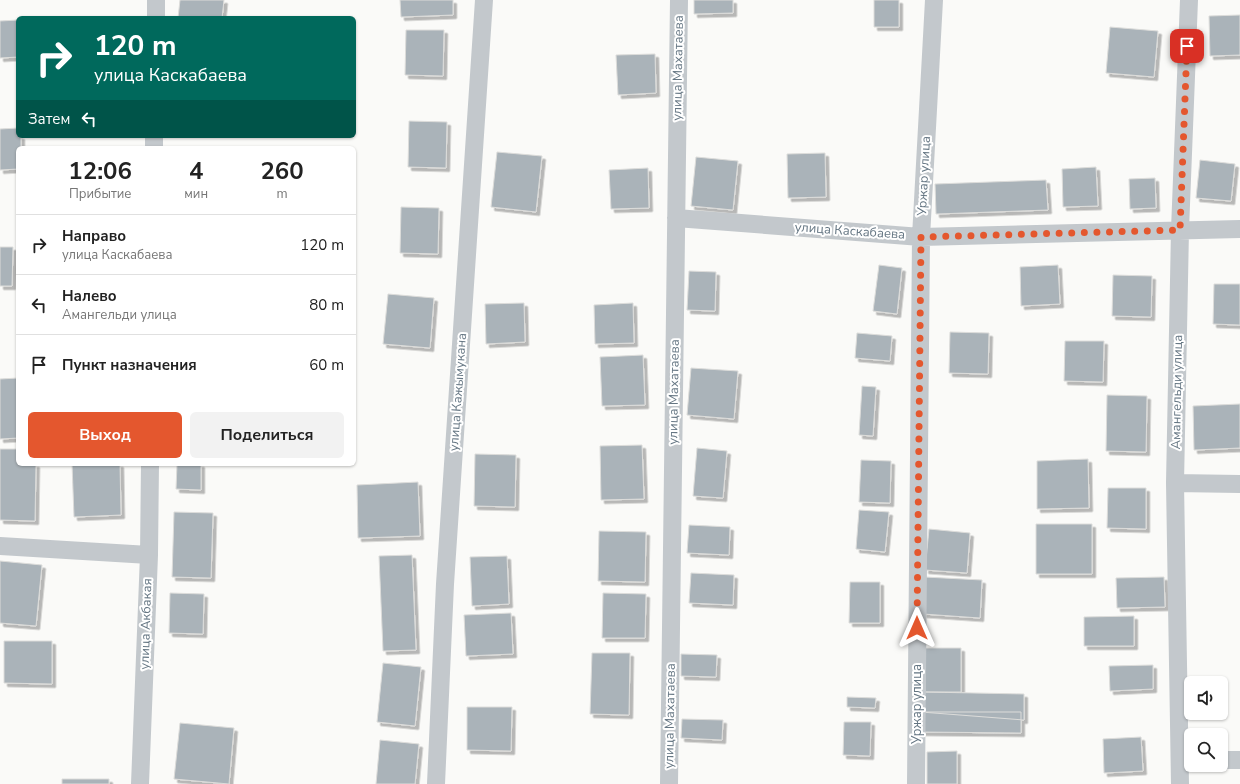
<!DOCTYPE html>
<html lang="ru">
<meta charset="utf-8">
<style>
body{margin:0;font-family:"Nunito Sans",sans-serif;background:#f2f2f2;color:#222;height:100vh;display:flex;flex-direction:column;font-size:15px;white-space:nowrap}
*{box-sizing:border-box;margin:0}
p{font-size:13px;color:#767676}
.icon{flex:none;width:22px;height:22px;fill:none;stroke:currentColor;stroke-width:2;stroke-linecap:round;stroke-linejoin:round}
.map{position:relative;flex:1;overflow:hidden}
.drawer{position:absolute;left:16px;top:146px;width:340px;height:320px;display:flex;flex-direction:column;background:#fff;border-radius:6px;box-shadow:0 1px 3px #0004}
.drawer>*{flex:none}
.top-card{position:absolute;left:16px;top:16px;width:340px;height:122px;border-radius:6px;box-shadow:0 1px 3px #0004;background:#00695c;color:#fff;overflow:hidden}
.buttons{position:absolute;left:1184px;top:676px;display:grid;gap:8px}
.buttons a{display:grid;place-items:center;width:44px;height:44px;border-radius:6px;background:#fff;box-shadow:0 1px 3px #0004;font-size:20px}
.pin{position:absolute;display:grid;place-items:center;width:34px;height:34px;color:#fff;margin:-17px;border-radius:8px;box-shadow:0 2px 6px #0006}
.me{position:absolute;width:44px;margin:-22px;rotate:0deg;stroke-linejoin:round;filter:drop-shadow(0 0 3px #0008)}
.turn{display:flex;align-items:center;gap:14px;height:84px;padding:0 12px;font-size:18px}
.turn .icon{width:52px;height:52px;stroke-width:2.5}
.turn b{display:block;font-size:28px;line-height:34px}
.then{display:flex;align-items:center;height:38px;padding:0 12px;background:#0003;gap:8px;font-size:15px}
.eta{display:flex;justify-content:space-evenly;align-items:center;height:68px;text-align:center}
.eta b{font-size:24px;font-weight:700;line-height:28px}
.action{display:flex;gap:8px;margin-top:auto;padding:8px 12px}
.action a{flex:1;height:46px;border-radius:6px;background:#e4572e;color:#fff;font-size:16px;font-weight:700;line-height:46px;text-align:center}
.action a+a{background:#f2f2f2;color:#222}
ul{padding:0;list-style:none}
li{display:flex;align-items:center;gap:12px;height:60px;padding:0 12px;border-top:1px solid #e0e0e0}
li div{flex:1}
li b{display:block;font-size:15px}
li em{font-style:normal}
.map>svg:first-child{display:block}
.building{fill:#aab3b9;stroke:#dcdcda;filter:url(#shadow)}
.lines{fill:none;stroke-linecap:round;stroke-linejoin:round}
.street{stroke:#c3c8cc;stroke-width:18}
.route{stroke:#e4572e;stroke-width:7;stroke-dasharray:0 12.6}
.labels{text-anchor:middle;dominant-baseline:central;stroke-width:4;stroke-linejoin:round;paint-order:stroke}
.street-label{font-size:13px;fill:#657683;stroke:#fff}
</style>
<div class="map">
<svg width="1240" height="784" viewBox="0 0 1240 784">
<defs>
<filter id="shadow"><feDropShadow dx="3.5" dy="3.5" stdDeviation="0" flood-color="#0004"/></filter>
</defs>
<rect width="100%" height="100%" fill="#fafaf8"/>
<path class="building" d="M 180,0 L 224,0 L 222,18 L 178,18 Z
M 400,0 L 453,0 L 453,15 L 401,17 Z
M 694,0 L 733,0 L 733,13 L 694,14 Z
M 874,0 L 899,0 L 899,27 L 874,27 Z
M 1240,15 L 1240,55 L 1210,56 L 1209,16 Z
M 18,20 L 18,57 L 0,58 L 0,21 Z
M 1110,27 L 1158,31 L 1154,77 L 1106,73 Z
M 406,30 L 444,30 L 443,76 L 405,75 Z
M 655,54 L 656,93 L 618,95 L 616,55 Z
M 409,121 L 447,122 L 446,168 L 408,167 Z
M 18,128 L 18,136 L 21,136 L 21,148 L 18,148 L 18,169 L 0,170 L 0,129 Z
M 497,152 L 542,156 L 536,212 L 491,207 Z
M 825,153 L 826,197 L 788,198 L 787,154 Z
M 696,157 L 738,161 L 733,210 L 691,206 Z
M 1200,160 L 1235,164 L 1231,201 L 1196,198 Z
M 1096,167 L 1098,206 L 1063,207 L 1062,169 Z
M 648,168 L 649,208 L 611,209 L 609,170 Z
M 1155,178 L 1156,208 L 1130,209 L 1129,179 Z
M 1046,180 L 1048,210 L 936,214 L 935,184 Z
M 401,207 L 439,208 L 438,254 L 400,253 Z
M 0,247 L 13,247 L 12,286 L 0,286 Z
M 879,265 L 902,268 L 897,314 L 873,311 Z
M 1058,265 L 1060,304 L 1021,306 L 1020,267 Z
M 689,271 L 716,272 L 715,311 L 687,310 Z
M 1113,275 L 1152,276 L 1151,317 L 1112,316 Z
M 1214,284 L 1240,284 L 1240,325 L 1213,324 Z
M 388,294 L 434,298 L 430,348 L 383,344 Z
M 524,303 L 525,342 L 486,344 L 485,304 Z
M 633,303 L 634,343 L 595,344 L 594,305 Z
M 950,332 L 989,333 L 988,374 L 949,373 Z
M 857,333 L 892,336 L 890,361 L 855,358 Z
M 1065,341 L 1104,341 L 1103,382 L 1064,381 Z
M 643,355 L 645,405 L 602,406 L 600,357 Z
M 691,368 L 738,371 L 734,419 L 687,415 Z
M 18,378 L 18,438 L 0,439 L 0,379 Z
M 862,386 L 876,387 L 873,436 L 859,435 Z
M 1107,395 L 1147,396 L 1146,452 L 1106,451 Z
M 1240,404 L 1240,448 L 1194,450 L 1193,406 Z
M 642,445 L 644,499 L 601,500 L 600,446 Z
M 697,448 L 727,451 L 723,498 L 693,496 Z
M 0,449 L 18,449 L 18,464 L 36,464 L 35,521 L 0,520 Z
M 475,454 L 516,455 L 515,507 L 474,506 Z
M 1088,459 L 1089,508 L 1037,509 L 1037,461 Z
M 861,460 L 891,461 L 890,503 L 859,502 Z
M 72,464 L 120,464 L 121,515 L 74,517 Z
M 177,464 L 201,464 L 201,490 L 176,489 Z
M 418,482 L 420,536 L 358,538 L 357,485 Z
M 1108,488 L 1146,488 L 1146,529 L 1107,528 Z
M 859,510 L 889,512 L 885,552 L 856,549 Z
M 174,512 L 213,513 L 211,578 L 172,577 Z
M 1036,524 L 1092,524 L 1092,574 L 1036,574 Z
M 689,525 L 730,527 L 729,555 L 687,553 Z
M 929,529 L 970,533 L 967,573 L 925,570 Z
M 599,531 L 646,532 L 645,582 L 598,581 Z
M 412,555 L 416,650 L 383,651 L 379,556 Z
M 507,556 L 509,604 L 472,606 L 470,557 Z
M 0,561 L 42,565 L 36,626 L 0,623 Z
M 691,573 L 734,575 L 733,605 L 689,603 Z
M 925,577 L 982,580 L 980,618 L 923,614 Z
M 1164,577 L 1165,607 L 1117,608 L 1116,578 Z
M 850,582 L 880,582 L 880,623 L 849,623 Z
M 170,593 L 204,594 L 203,634 L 169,633 Z
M 603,593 L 646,594 L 645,638 L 602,638 Z
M 511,613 L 513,654 L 466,656 L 464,615 Z
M 1134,616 L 1134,646 L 1084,646 L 1084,617 Z
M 4,641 L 52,641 L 52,684 L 4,683 Z
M 925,648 L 961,648 L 961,692 L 925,692 Z
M 592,653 L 630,653 L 629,715 L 590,714 Z
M 681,654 L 717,655 L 716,677 L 681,676 Z
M 383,663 L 421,667 L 415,726 L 377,722 Z
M 1153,665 L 1153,689 L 1110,691 L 1109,666 Z
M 925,692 L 1024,694 L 1024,720 L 921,712 Z
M 847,697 L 876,698 L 875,708 L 847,707 Z
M 467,707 L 512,707 L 511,751 L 467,750 Z
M 921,712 L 1021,712 L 1021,733 L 921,732 Z
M 682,719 L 723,720 L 722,740 L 681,738 Z
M 844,722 L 871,722 L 870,756 L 843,755 Z
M 180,723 L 234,728 L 229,784 L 174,779 Z
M 1141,737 L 1143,771 L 1104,773 L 1103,739 Z
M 380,740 L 419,744 L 415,784 L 376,784 Z
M 957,751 L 957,784 L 927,784 L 927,752 Z
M 62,779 L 109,779 L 109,784 L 62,784 Z"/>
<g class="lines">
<path class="street" d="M 156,18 L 156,0
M 154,148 L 154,136
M 676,218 L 921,237 L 1240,229
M 1175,483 L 1240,484
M 0,546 L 149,555
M 1221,760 L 1240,760
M 140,784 L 149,555 L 150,464
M 436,784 L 445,584 L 484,0
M 669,784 L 679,0
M 916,784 L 921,237 L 934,0
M 1180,784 L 1175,483 L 1180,230 L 1189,0"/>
</g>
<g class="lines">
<path class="route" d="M 917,628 L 921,237 L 1180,230 L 1187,46"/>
</g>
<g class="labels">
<g class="street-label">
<text transform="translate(678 68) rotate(-89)">улица Махатаева</text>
<text transform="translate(924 176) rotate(-87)">Уржар улица</text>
<text transform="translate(850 231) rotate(4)">улица Каскабаева</text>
<text transform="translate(458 392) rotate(-86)">улица Кажымукана</text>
<text transform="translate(674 392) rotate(-89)">улица Махатаева</text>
<text transform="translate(1177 392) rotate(-89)">Амангельди улица</text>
<text transform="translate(146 624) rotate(-88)">улица Акбакая</text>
<text transform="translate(917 704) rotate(-90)">Уржар улица</text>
<text transform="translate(670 716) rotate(-89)">улица Махатаева</text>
</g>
</g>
</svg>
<div class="buttons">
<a><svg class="icon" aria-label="sound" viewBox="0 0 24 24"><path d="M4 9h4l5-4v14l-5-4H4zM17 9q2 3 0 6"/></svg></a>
<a><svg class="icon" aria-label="search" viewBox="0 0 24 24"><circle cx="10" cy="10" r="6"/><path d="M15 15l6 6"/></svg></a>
</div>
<div class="pin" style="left:1187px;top:46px;background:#d93025"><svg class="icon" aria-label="arrive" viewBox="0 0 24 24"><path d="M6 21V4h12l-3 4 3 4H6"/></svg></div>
<svg class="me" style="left:917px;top:628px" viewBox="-20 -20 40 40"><path d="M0-17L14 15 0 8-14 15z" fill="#e4572e" stroke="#fff" stroke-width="4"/></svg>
<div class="top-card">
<div class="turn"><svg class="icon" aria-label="right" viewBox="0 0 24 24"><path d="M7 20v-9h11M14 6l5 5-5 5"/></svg><div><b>120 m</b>улица Каскабаева</div></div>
<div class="then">Затем<svg class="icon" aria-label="left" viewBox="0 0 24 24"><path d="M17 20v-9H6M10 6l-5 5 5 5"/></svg></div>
</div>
<section class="drawer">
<div class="eta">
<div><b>12:06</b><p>Прибытие</p></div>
<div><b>4</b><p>мин</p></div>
<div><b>260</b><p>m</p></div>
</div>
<ul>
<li><svg class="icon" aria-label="right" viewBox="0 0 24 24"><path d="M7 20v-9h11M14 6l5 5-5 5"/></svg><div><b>Направо</b><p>улица Каскабаева</p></div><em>120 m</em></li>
<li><svg class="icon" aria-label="left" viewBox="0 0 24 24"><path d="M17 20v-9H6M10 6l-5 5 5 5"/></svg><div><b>Налево</b><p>Амангельди улица</p></div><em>80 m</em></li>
<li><svg class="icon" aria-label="arrive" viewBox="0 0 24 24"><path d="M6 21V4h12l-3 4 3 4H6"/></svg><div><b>Пункт назначения</b></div><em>60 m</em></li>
</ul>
<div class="action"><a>Выход</a><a>Поделиться</a></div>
</section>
</div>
